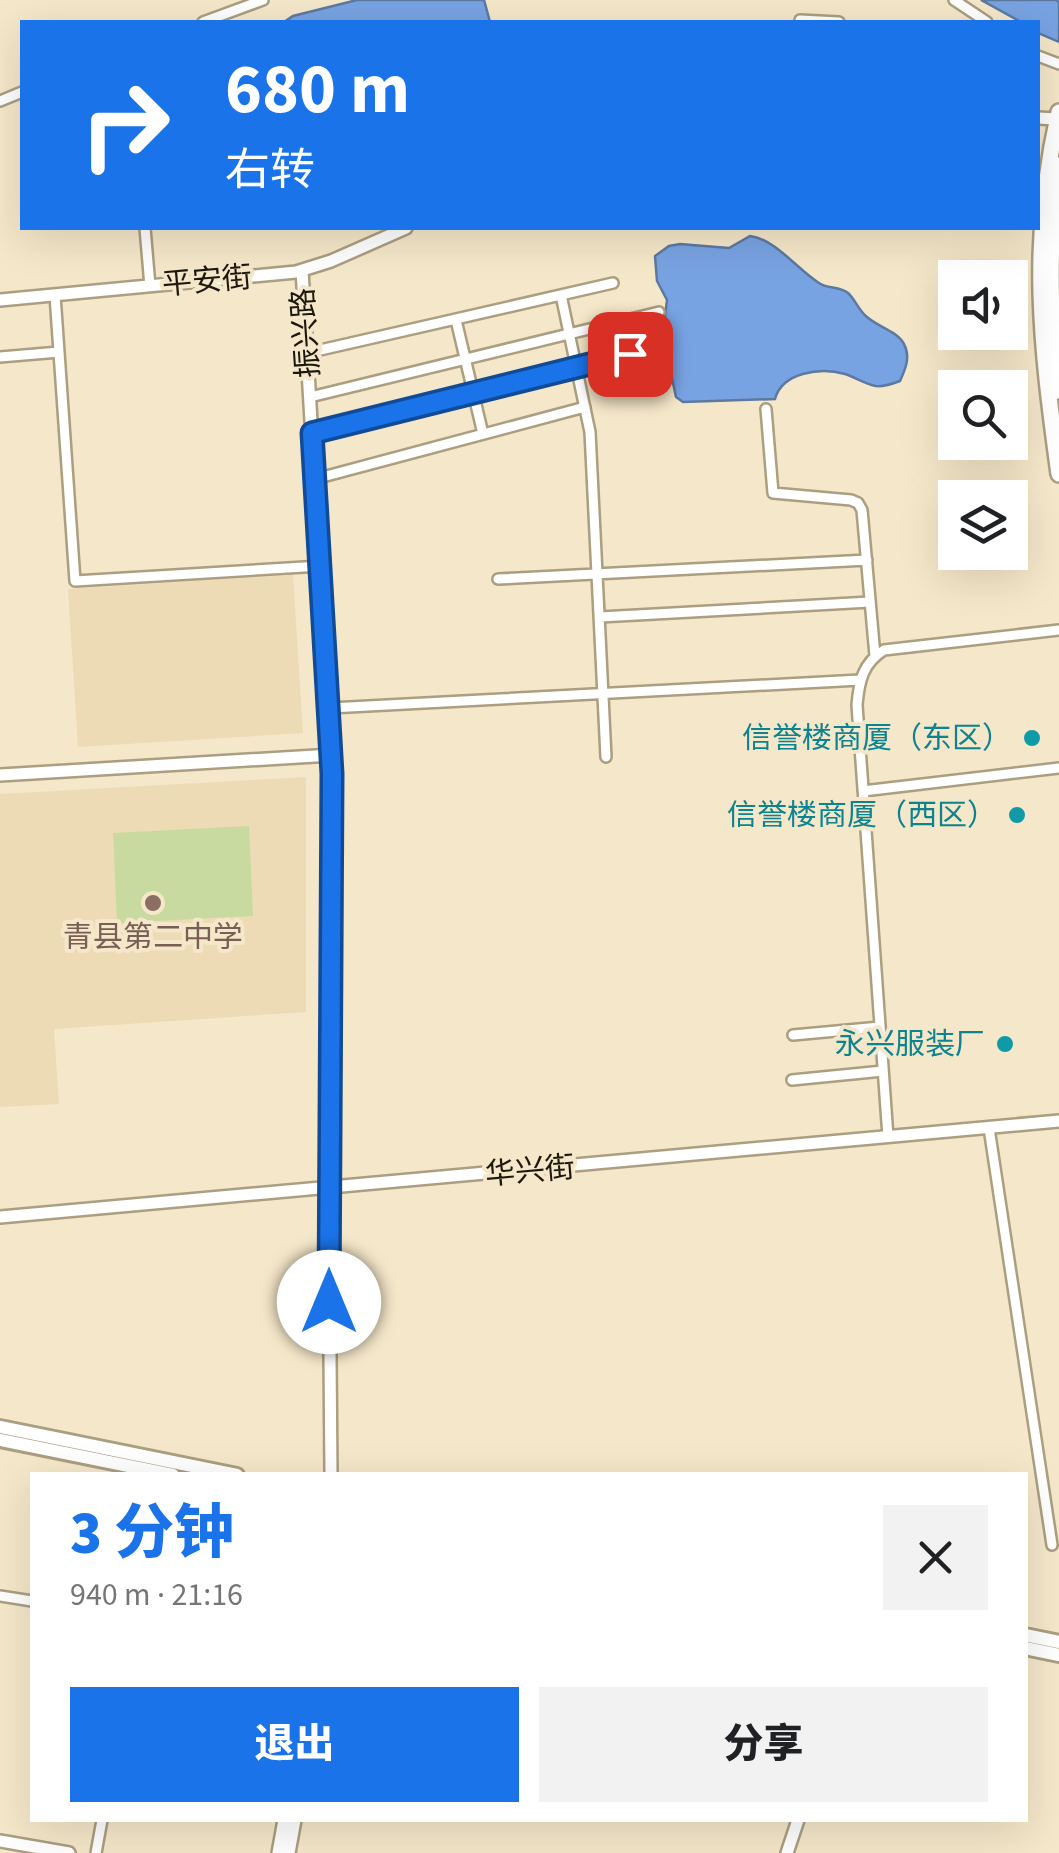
<!DOCTYPE html>
<html lang="zh">
<meta charset="utf-8">
<style>
body{margin:0;font-family:"Source Sans 3","Noto Sans SC",sans-serif;background:#f2f2f2;color:#202124;height:100vh;display:flex;flex-direction:column;font-size:38px;white-space:nowrap}
*{box-sizing:border-box;margin:0}
p{font-size:32px;color:#757577}
.icon{flex:none;width:55px;height:55px;fill:none;stroke:currentColor;stroke-width:2;stroke-linecap:round;stroke-linejoin:round}
.map{position:relative;flex:1;overflow:hidden}
.side{position:absolute;left:30px;top:1472px;width:998px;height:350px;display:flex;flex-direction:column;background:#fff;border-radius:0px;box-shadow:0 10px 40px #0002}
.side>*{flex:none}
.hud{position:absolute;left:20px;top:20px;width:1020px;height:210px;border-radius:0px;box-shadow:0 10px 40px #0002;background:#1a73e8;color:#fff;overflow:hidden}
.fabs{position:absolute;left:938px;top:260px;display:grid;gap:20px}
.fabs a{display:grid;place-items:center;width:90px;height:90px;border-radius:0px;background:#fff;box-shadow:0 10px 40px #0002;font-size:50px}
.pin{position:absolute;display:grid;place-items:center;width:85px;height:85px;color:#fff;margin:-42px;border-radius:20px;box-shadow:0 5px 15px #0006}
.me{position:absolute;width:110px;margin:-55px;rotate:0deg;stroke-linejoin:round;filter:drop-shadow(0 0 8px #0008)}
.turn{display:flex;align-items:center;gap:35px;height:210px;padding:0 40px;font-size:45px}
.turn .icon{width:130px;height:130px;stroke-width:2.5}
.turn b{display:block;font-size:70px;line-height:85px}
.round{display:grid;place-items:center;flex:none;width:105px;height:105px;border-radius:0px;background:#f2f2f2}
.summary{display:flex;align-items:center;justify-content:space-between;height:170px;padding:0 40px}
h1{font-size:60px;font-weight:800;line-height:75px;color:#1a73e8}
.button{display:flex;gap:20px;margin-top:auto;padding:20px 40px}
.button a{flex:1;height:115px;border-radius:0px;background:#1a73e8;color:#fff;font-size:40px;font-weight:800;line-height:115px;text-align:center}
.button a+a{background:#f2f2f2;color:#202124}
.map>svg:first-child{display:block}
.built{fill:#eddbb6}
.green{fill:#c9daa0}
.water{fill:#78a3e2;stroke:#5d79a2;stroke-width:2.5}
.lines{fill:none;stroke-linecap:round;stroke-linejoin:round}
.minor-casing{stroke:#ab9e81;stroke-width:14}
.tertiary-casing{stroke:#ab9e81;stroke-width:16}
.secondary-casing{stroke:#ab9e81;stroke-width:18}
.primary-casing{stroke:#ab9e81;stroke-width:20}
.minor{stroke:#fff;stroke-width:9}
.tertiary{stroke:#fff;stroke-width:11}
.secondary{stroke:#fff;stroke-width:12}
.primary{stroke:#fff;stroke-width:15}
.route-casing{stroke:#114b97;stroke-width:25}
.route{stroke:#1a73e8;stroke-width:18}
.culture-dot{fill:#0f9aa8;stroke:#f5e7c9;stroke-width:4}
.education-dot{fill:#8d6e63;stroke:#f5e7c9;stroke-width:4}
.labels{text-anchor:middle;dominant-baseline:central;stroke-width:8;stroke-linejoin:round;paint-order:stroke}
.street-label{font-size:30px;fill:#1d180d;stroke:#f5e7c9}
.culture-label{font-size:30px;fill:#0d838f;stroke:#f5e7c9;text-anchor:end}
.education-label{font-size:30px;fill:#785e54;stroke:#f5e7c9}
</style>
<div class="map">
<svg width="1059" height="1853" viewBox="0 0 1059 1853">
<rect width="100%" height="100%" fill="#f5e7c9"/>
<path class="built" d="M 293,575 L 303,733 L 78,747 L 68,589 Z
M 306,777 L 306,1012 L 54,1029 L 59,1104 L 0,1107 L 0,794 Z"/>
<path class="green" d="M 249,826 L 253,916 L 117,923 L 113,833 Z"/>
<path class="water" d="M 357,0 L 484,0 L 490,22 L 284,22 L 293,16 Z
M 981,0 L 1056,0 L 1059,2 L 1059,42 L 1038,33 L 1038,22 L 1021,22 Z
M 750,236 C 775,239 797,269 819,283 C 827,289 840,286 848,293 C 855,299 859,311 867,317 C 878,327 897,331 904,344 C 911,357 905,370 900,381 C 892,384 884,387 876,386 C 865,384 855,377 845,374 C 821,367 782,372 775,399 L 683,402 L 676,397 L 669,364 L 672,348 L 664,325 L 667,300 L 657,281 L 655,256 L 669,246 L 680,244 L 729,248 Z"/>
<g class="lines">
<g class="minor-casing">
<path id="minor" d="M 954,0 L 987,22
M 203,22 L 263,0
M 800,22 L 800,20 L 839,22
M 1038,56 L 1059,64
M 0,101 L 22,92
M 145,228 L 150,286
M 55,295 L 75,581 L 321,566
M 561,295 L 590,432 L 606,757
M 456,320 L 483,434
M 307,353 L 613,283
M 0,357 L 59,352
M 310,397 L 659,312
M 766,409 L 773,493 L 851,500 L 858,503 L 862,510 L 875,656
M 312,433 L 657,347
M 315,479 L 585,407
M 498,579 L 867,560
M 600,617 L 870,602
M 330,708 L 860,680
M 863,791 L 1059,768
M 793,1035 L 880,1027
M 792,1080 L 883,1071
M 989,1128 L 1052,1545
M 888,1137 L 857,705 C 859,681 863,663 884,650 L 1059,630
M 0,1596 L 32,1601
M 96,1853 L 102,1820"/>
</g>
<g class="tertiary-casing">
<path id="tertiary" d="M 1038,118 L 1057,119
M 302,270 L 332,774 L 329,1234 L 331,1475
M 0,300 L 296,272 L 331,261 L 406,228
M 0,775 L 332,755
M 0,1217 L 1059,1121
M 0,1841 L 69,1853
M 278,1853 L 284,1820
M 289,1853 L 295,1820
M 787,1853 L 798,1820"/>
</g>
<g class="secondary-casing">
<path id="secondary" d="M 0,1427 L 237,1475
M 0,1440 L 173,1475
M 1025,1635 L 1059,1642
M 1025,1648 L 1059,1655"/>
</g>
<g class="primary-casing">
<path id="primary" d="M 1059,112 C 1029,243 1041,343 1059,474
M 1059,165 C 1048,241 1049,316 1059,391"/>
</g>
<use href="#minor" class="minor"/>
<use href="#tertiary" class="tertiary"/>
<use href="#secondary" class="secondary"/>
<use href="#primary" class="primary"/>
</g>
<g class="lines">
<g class="route-casing">
<path id="route" d="M 329,1302 L 332,774 L 312,433 L 630,354"/>
</g>
<use href="#route" class="route"/>
</g>
<g class="culture-dot">
<circle cx="1032" cy="738" r="10"/>
<circle cx="1017" cy="815" r="10"/>
<circle cx="1005" cy="1044" r="10"/>
</g>
<circle class="education-dot" cx="153" cy="903" r="10"/>
<g class="labels">
<g class="street-label">
<text transform="translate(207 281) rotate(-5)">平安街</text>
<text transform="translate(306 333) rotate(-94)">振兴路</text>
<text transform="translate(530 1171) rotate(-5)">华兴街</text>
</g>
<g class="culture-label">
<text x="1012" y="738">信誉楼商厦（东区）</text>
<text x="997" y="815">信誉楼商厦（西区）</text>
<text x="985" y="1044">永兴服装厂</text>
</g>
<g class="education-label">
<text x="153" y="937">青县第二中学</text>
</g>
</g>
</svg>
<div class="fabs">
<a><svg class="icon" aria-label="sound" viewBox="0 0 24 24"><path d="M4 9h4l5-4v14l-5-4H4zM17 9q2 3 0 6"/></svg></a>
<a><svg class="icon" aria-label="search" viewBox="0 0 24 24"><circle cx="10" cy="10" r="6"/><path d="M15 15l6 6"/></svg></a>
<a><svg class="icon" aria-label="layers" viewBox="0 0 24 24"><path d="M12 4l9 5-9 5-9-5zM3 14l9 5 9-5"/></svg></a>
</div>
<div class="pin" style="left:630px;top:354px;background:#d93025"><svg class="icon" aria-label="arrive" viewBox="0 0 24 24"><path d="M6 21V4h12l-3 4 3 4H6"/></svg></div>
<svg class="me" style="left:329px;top:1302px" viewBox="-20 -20 40 40"><circle r="19" fill="#fff"/><path d="M0-13L10 11 0 6-10 11z" fill="#1a73e8"/></svg>
<div class="hud">
<div class="turn"><svg class="icon" aria-label="right" viewBox="0 0 24 24"><path d="M7 20v-9h11M14 6l5 5-5 5"/></svg><div><b>680 m</b>右转</div></div>
</div>
<section class="side">
<div class="summary"><div><h1>3 分钟</h1><p>940 m · 21:16</p></div><a class="round"><svg class="icon" aria-label="close" viewBox="0 0 24 24"><path d="M6 6l12 12M18 6L6 18"/></svg></a></div>
<div class="button"><a>退出</a><a>分享</a></div>
</section>
</div>
